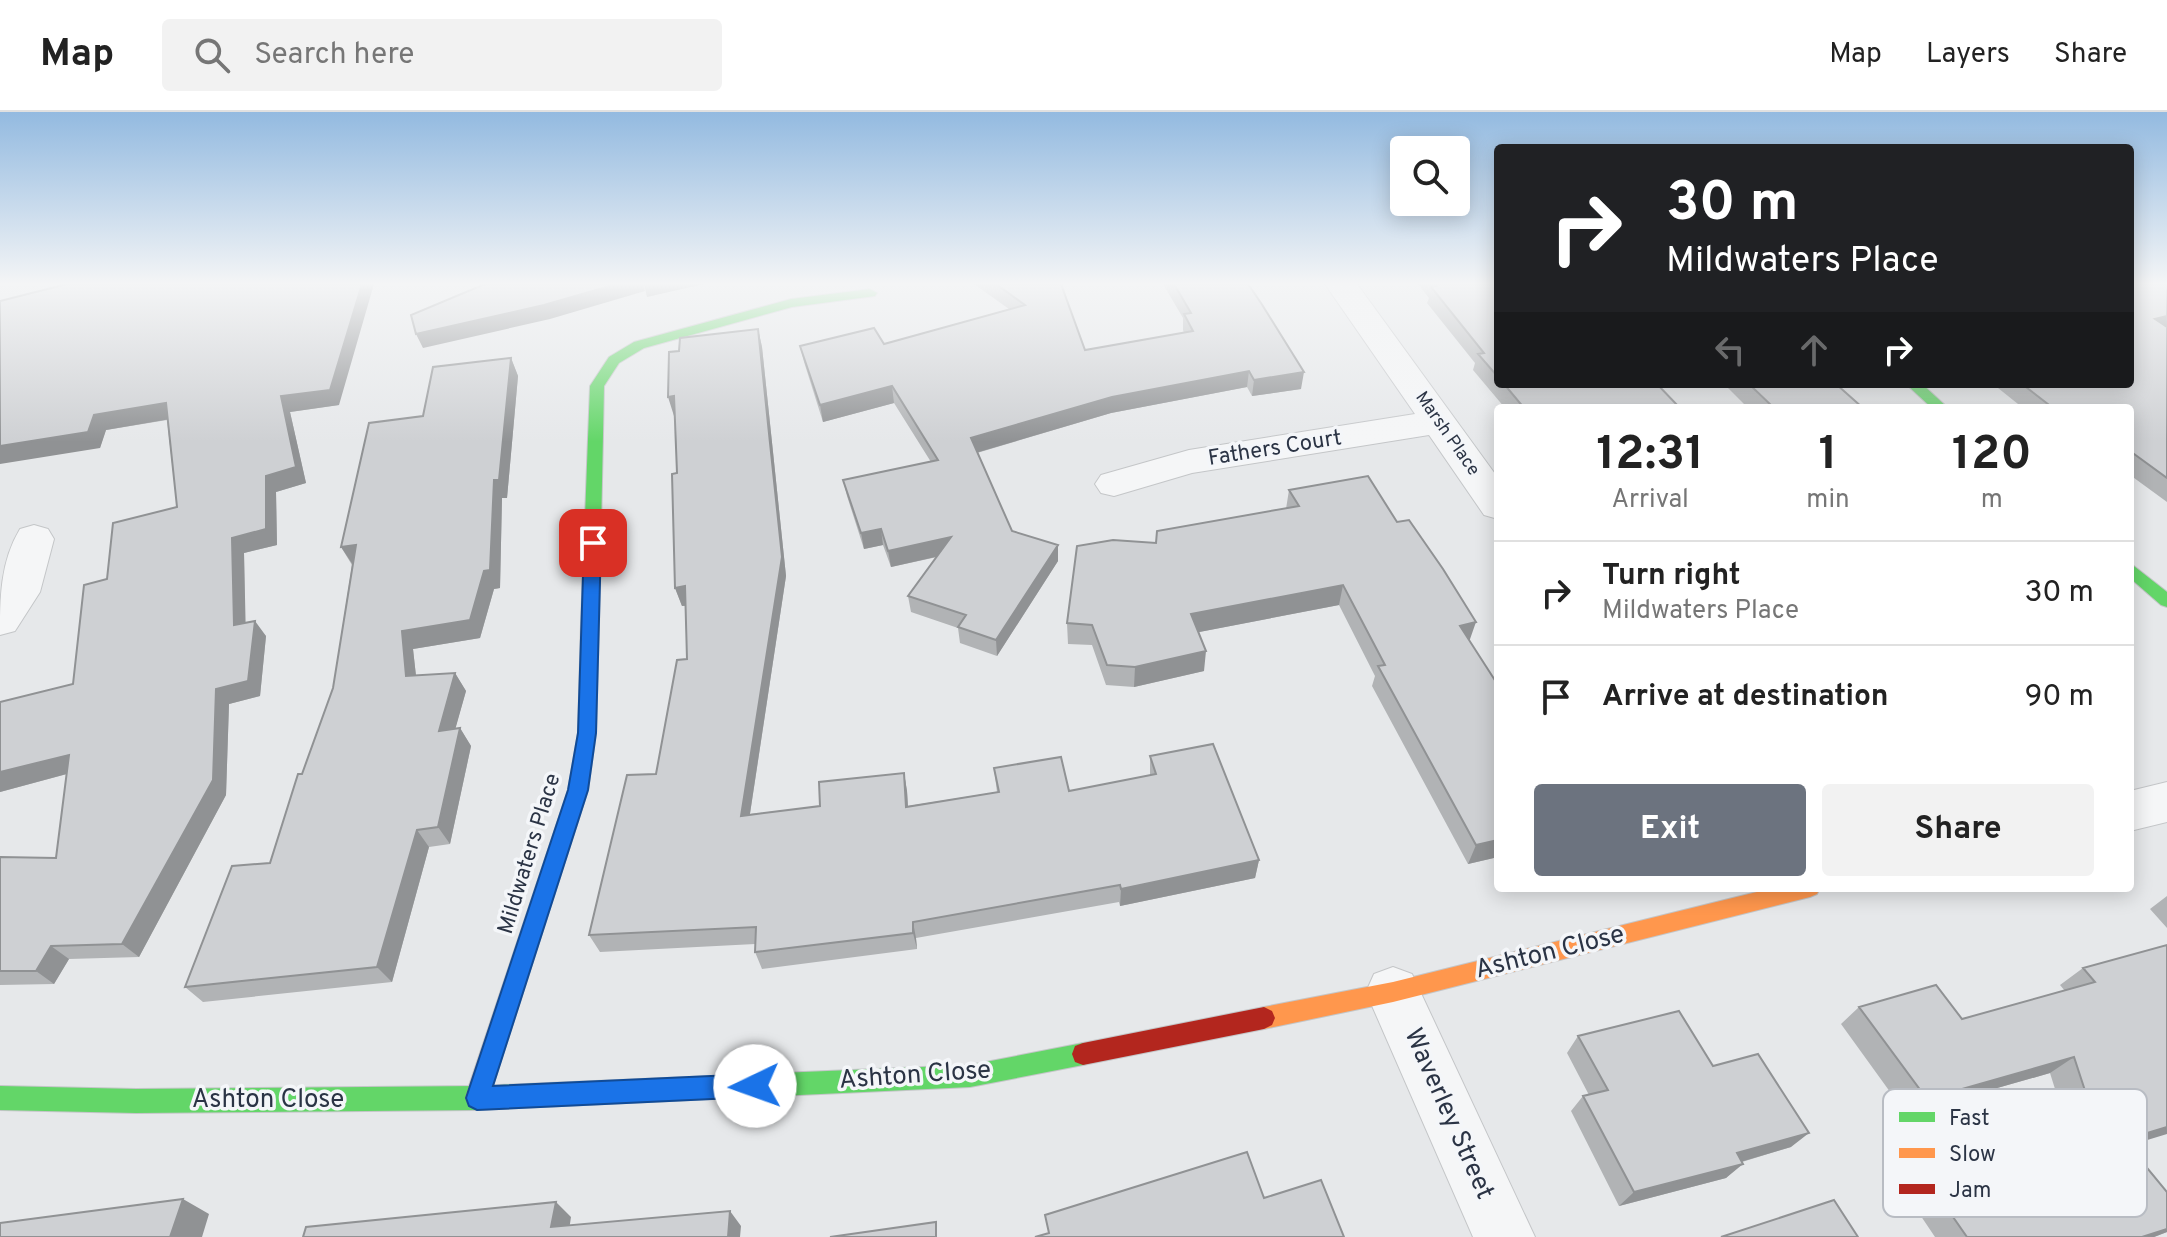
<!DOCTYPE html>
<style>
body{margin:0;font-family:Overpass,sans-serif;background:#f2f2f2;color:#222;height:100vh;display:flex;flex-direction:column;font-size:30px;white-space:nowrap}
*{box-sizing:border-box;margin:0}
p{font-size:26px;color:#767676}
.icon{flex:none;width:44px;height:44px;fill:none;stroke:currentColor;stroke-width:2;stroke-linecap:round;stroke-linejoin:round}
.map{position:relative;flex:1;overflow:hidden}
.drawer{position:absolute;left:1494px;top:292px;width:640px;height:488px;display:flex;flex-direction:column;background:#fff;border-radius:8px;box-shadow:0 4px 20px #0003}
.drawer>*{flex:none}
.top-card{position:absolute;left:1494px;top:32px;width:640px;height:244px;border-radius:8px;box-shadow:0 4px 20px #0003;background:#202124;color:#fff;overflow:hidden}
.tools{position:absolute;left:1390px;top:24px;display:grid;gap:16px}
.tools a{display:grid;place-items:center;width:80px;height:80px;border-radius:8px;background:#fff;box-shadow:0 4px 20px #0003;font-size:40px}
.pin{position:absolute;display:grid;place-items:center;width:68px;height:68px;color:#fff;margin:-34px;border-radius:16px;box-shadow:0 4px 12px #0006}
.me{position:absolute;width:88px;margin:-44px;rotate:267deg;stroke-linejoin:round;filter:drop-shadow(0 0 6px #0008)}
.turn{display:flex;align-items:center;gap:28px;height:168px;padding:0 40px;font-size:36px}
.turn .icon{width:104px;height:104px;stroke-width:2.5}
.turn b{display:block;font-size:56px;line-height:68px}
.lanes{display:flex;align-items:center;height:76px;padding:0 40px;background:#0003;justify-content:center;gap:40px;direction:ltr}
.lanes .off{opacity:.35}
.eta{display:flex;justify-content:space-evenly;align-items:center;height:136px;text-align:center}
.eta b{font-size:48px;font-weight:700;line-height:56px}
.cta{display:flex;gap:16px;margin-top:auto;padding:16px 40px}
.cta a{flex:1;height:92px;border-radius:8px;background:#6c737f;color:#fff;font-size:32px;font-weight:700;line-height:92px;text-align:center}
.cta a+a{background:#f2f2f2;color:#222}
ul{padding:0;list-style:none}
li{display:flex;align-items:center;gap:24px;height:104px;padding:0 40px;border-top:2px solid #e0e0e0}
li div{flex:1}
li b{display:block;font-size:30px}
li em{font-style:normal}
header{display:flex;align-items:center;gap:48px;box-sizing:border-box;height:112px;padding:0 40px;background:#fff;border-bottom:2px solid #e0e0e0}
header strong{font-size:38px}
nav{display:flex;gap:44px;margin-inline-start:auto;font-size:28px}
.search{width:560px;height:72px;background:#f2f2f2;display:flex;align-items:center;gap:20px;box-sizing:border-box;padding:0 28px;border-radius:8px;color:#767676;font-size:30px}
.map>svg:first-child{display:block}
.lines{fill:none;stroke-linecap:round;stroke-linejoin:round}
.street-casing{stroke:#c4c6c8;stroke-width:2}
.fast-casing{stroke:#c4c6c8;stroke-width:2}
.slow-casing{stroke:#c4c6c8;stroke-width:2}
.jam-casing{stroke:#c4c6c8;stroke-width:2}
.street{fill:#f5f6f7;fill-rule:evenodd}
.fast{fill:#63d668;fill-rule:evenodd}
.slow{fill:#ff974d;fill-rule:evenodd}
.jam{fill:#b3261e;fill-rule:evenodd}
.wall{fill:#b1b3b5}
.shaded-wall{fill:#909294}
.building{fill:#ced0d3;stroke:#909294;stroke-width:2}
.route{fill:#1a73e8;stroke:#114b97;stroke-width:2}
.labels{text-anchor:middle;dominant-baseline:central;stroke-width:7;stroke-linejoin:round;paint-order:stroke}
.far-street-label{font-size:18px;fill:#2b3445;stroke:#f4f6f9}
.street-label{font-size:22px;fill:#2b3445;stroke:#f4f6f9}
.near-street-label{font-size:26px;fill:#2b3445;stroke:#f4f6f9}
.key{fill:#f4f6f9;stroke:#b8bcc3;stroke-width:2}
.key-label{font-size:22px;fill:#2b3445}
</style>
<header>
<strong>Map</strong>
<div class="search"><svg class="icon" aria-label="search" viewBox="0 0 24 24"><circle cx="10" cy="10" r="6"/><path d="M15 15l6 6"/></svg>Search here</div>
<nav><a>Map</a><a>Layers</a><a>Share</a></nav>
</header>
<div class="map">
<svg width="2167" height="1125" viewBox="0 0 2167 1125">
<rect width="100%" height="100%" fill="#e6e8ea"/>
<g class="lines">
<g class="street-casing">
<path id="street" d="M 1325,172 L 1357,172 L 1498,366 L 1498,407 L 1484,403 L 1429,323 L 1192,361 L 1114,384 L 1101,381 L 1095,372 L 1101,363 L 1189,338 L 1415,302 Z
M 34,413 L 48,417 L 54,427 L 40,480 L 15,519 L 0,523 C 0,487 0,450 20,417 Z
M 2167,670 L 2167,710 L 2130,719 L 2130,679 Z
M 1393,855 L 1412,862 L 1535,1125 L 1473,1125 L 1366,880 L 1374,862 Z"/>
</g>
<g class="fast-casing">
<path id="fast" d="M 870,177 L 877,181 L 875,184 L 792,195 L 644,236 L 619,251 L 604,274 L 599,512 L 596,516 L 584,516 L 581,512 L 590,274 L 609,245 L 634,230 L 791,187 Z
M 1906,272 L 1922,272 L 1948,296 L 1932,296 Z
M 2130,451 L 2167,480 L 2167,495 L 2161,493 L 2130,466 Z
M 1083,931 L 1091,934 L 1094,942 L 1091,950 L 1083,953 L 970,975 L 477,998 L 136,1001 L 0,998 L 0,974 L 136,977 L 477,974 L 970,953 Z"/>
</g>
<g class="slow-casing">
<path id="slow" d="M 590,506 L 599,512 L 596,621 L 588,678 L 489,986 L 485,994 L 477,998 L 469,994 L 465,986 L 568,678 L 578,621 L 581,512 Z
M 1773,776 L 1820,776 L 1817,782 L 1810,785 L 1393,890 L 1264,917 L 1256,913 L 1253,906 L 1256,899 L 1264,895 L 1393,870 Z"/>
</g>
<g class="jam-casing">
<path id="jam" d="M 1264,895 L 1272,899 L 1275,906 L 1272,913 L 1264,917 L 1083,953 L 1075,950 L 1072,942 L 1075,934 L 1083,931 Z"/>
</g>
<use href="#street" class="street"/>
<use href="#fast" class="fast"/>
<use href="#slow" class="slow"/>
<use href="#jam" class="jam"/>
</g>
<path class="wall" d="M 974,172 L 1061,172 L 1085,238 L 1184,221 L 1183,218 L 1183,206 L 1163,172 L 1248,172 L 1301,277 L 1252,284 L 1247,275 L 1111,301 L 977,341 L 1012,419 L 1058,449 L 997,544 L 960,531 L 958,516 L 911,500 L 908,484 L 937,445 L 891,455 L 883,433 L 864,437 L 847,384 L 843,368 L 931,350 L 894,291 L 823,310 L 804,250 L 800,234 L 884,232 L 1009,197 Z
M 1418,172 L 1498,172 L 1498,272 L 1657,272 L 1680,296 L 1505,296 L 1473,258 L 1475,251 L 1427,191 L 1429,186 Z
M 2167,172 L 2167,390 L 2130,363 L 2130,296 L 2023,296 L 1993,272 L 2130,272 Z
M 0,189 L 339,293 L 290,300 L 306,371 L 276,380 L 277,433 L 244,441 L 245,511 L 266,524 L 260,584 L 229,592 L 226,683 L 139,845 L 69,847 L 54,872 L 0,873 L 0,745 L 56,746 L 67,662 L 0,680 L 0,590 L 73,572 L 107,467 L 177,395 L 167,308 L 106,318 L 100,336 Z
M 758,217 L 762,235 L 786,464 L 750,702 L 820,694 L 904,661 L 907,679 L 908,694 L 997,680 L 994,656 L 1069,679 L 1150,663 L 1150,644 L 1259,748 L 1255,766 L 1120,794 L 1119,790 L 916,826 L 917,837 L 762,857 L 755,840 L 755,832 L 600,840 L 589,823 L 656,662 L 687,547 L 685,494 L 682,494 L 675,476 L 679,239 Z
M 511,246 L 518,264 L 507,386 L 502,386 L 500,476 L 494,477 L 480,526 L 413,537 L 416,564 L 455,561 L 466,579 L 455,617 L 460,616 L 471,634 L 450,732 L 429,735 L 392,870 L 203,890 L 185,875 L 270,751 L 333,576 L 352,453 L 341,435 L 423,304 Z
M 1724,272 L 1836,272 L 1863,296 L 1748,296 Z
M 1289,378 L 1470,529 L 1498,745 L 1468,752 L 1372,574 L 1375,564 L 1339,493 L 1199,520 L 1204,559 L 1134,575 L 1106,573 L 1092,533 L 1068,532 L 1067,511 L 1156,431 L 1286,397 Z
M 2167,784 L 2167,816 L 2150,797 Z
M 2167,833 L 2129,1034 L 2167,1080 L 2167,1120 L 2154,1125 L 1935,1125 L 1900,1073 L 1921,1059 L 2066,1012 L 2050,961 L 1906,1002 L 1841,912 L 1859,895 L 1962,907 L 2065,879 L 2060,873 L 2083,856 Z
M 1578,924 L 1791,1035 L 1742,1050 L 1726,1066 L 1619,1094 L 1571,999 L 1583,984 L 1589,983 L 1567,941 Z"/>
<path class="shaded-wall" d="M 362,172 L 374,172 L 339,293 L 290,300 L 306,371 L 276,380 L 277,433 L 244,441 L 246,529 L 234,513 L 232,426 L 266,364 L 281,284 Z
M 617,172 L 643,172 L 645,179 L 550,207 L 423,236 L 416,222 Z
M 644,172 L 704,172 L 647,185 Z
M 2167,204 L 2167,217 L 2155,207 Z
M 758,217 L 762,235 L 786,464 L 747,721 L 741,704 Z
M 511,246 L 518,264 L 507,386 L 502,386 L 500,476 L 494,477 L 480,526 L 413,537 L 418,582 L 406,564 L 402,519 L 484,459 L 494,368 Z
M 1249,259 L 1247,275 L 1111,301 L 972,342 L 971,326 L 1112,285 Z
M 1304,260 L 1301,277 L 1252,284 L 1254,268 Z
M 892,274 L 894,291 L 823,310 L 820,293 Z
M 674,284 L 674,304 L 668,285 Z
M 166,291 L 176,306 L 106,318 L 100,336 L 0,352 L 0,334 L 94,303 Z
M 881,417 L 883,433 L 864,437 L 861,421 Z
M 951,425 L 953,441 L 891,455 L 888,439 Z
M 356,433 L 353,453 L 341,435 Z
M 1058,433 L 1058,449 L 997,544 L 996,528 Z
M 1343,473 L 1339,493 L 1189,522 L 1191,502 Z
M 685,474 L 691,493 L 682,494 L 675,476 Z
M 255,509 L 266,524 L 260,584 L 229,592 L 226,683 L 139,845 L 122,832 L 216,577 Z
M 1476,510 L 1469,530 L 1460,514 Z
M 1206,539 L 1204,559 L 1134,575 L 1135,555 Z
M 455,561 L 466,579 L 450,636 L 439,619 Z
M 460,616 L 471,634 L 450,732 L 438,715 Z
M 69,643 L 85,657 L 0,680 L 0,660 Z
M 904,661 L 907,679 L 909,712 L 906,695 Z
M 417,718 L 429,735 L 392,870 L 377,855 Z
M 1498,728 L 1498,745 L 1468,752 L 1476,733 Z
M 1259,748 L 1255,766 L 1120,794 L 1121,777 Z
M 913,810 L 916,826 L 917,837 L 913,821 Z
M 51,834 L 69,847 L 54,872 L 36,859 Z
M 2074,945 L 2050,961 L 1906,1002 L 1927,987 Z
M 2167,1015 L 2167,1022 L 2098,1043 L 2124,1028 Z
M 1809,1021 L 1791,1035 L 1720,1056 L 1737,1041 Z
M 1743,1052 L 1726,1066 L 1619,1094 L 1634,1080 Z
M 183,1087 L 209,1102 L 202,1125 L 170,1125 Z
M 556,1090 L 571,1105 L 568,1125 L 551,1115 Z
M 730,1099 L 741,1114 L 740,1125 L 728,1125 Z
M 2167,1117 L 2167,1120 L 2154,1125 L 2142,1125 Z"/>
<path class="building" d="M 67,172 L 362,172 L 330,278 L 281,284 L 296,355 L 266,364 L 266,417 L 232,426 L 234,513 L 255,509 L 248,569 L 216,577 L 213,668 L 122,832 L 51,834 L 36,859 L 0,859 L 0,745 L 56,746 L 69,643 L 0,660 L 0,590 L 73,572 L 84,473 L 107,467 L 113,411 L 177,395 L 166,291 L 94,303 L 88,320 L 0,334 L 0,189 Z
M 485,172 L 617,172 L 544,193 L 416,222 L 411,203 Z
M 996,172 L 1061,172 L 1085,238 L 1193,219 L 1184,202 L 1191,201 L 1174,172 L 1248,172 L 1261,191 L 1304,260 L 1254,268 L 1249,259 L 1112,285 L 971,326 L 1012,419 L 1058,433 L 996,528 L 958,515 L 966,503 L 908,484 L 951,425 L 888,439 L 881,417 L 861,421 L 843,368 L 938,348 L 892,274 L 820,293 L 800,234 L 874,216 L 884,232 L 1025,193 Z
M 1434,172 L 1498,172 L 1498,265 L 1478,242 L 1484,241 L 1431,175 L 1436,174 Z
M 2130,172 L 2167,172 L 2167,204 L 2155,207 L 2167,215 L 2167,366 L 2130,339 L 2130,296 L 2053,296 L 2022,272 L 2130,272 Z
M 758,217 L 782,445 L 741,704 L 820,694 L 819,670 L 904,661 L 906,695 L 999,680 L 994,656 L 1061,645 L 1069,679 L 1156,662 L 1150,644 L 1213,632 L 1259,748 L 1121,777 L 1120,773 L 913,810 L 913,821 L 755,840 L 756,815 L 589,823 L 627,663 L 656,662 L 677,548 L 687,547 L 685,474 L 675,476 L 672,362 L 677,361 L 674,284 L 668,285 L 669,240 L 679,239 L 680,226 Z
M 511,246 L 499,368 L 494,368 L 490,458 L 484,459 L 470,508 L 402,519 L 406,564 L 455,561 L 439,619 L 460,616 L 438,715 L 417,718 L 377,855 L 185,875 L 232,754 L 270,751 L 298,662 L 302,662 L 333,576 L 356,433 L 341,435 L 369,311 L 423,304 L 433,255 Z
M 1504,272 L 1657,272 L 1680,296 L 1524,296 Z
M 1749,272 L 1836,272 L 1863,296 L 1774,296 Z
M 1368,364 L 1397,410 L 1409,408 L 1443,457 L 1476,510 L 1460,514 L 1498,573 L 1498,728 L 1476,733 L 1378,554 L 1385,553 L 1343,473 L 1191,502 L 1206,539 L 1135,555 L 1107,553 L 1092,513 L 1067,511 L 1077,434 L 1113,428 L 1156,431 L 1157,419 L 1299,394 L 1289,378 Z
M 2167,833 L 2167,1015 L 2124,1028 L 2167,1080 L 2167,1117 L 2142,1125 L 1967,1125 L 1921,1059 L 2093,1003 L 2074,945 L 1927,987 L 1859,895 L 1936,873 L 1962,907 L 2095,870 L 2083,856 Z
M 1679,899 L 1713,954 L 1758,942 L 1809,1021 L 1737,1041 L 1743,1052 L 1634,1080 L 1583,984 L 1608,978 L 1578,924 Z
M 1247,1040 L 1264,1086 L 1321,1068 L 1344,1125 L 1035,1125 L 1049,1121 L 1045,1103 Z
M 183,1087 L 170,1125 L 0,1125 L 0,1111 Z
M 1834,1088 L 1858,1125 L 1721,1125 Z
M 556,1090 L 551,1115 L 730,1099 L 728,1125 L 303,1125 L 306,1115 Z
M 936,1110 L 936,1125 L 830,1125 Z"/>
<linearGradient id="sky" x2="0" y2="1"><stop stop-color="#93bae0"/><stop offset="0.52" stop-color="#f4f5f6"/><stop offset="1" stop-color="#f4f5f6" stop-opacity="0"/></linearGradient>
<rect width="2167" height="330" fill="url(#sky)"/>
<path class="route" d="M 593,426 L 601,431 L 596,621 L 588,678 L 493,974 L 755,962 L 763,965 L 766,974 L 763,982 L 755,985 L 477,998 L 469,994 L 466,986 L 568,678 L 578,621 L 584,431 Z"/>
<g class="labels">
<g class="far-street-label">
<text transform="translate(1447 322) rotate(55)">Marsh Place</text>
</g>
<g class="street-label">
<text transform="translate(1275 337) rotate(-9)">Fathers Court</text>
<text transform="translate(530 742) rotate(-73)">Mildwaters Place</text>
</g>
<g class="near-street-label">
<text transform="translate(1550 841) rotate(-14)">Ashton Close</text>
<text transform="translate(915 964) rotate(-4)">Ashton Close</text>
<text x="268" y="988">Ashton Close</text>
<text transform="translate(1448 1002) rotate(66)">Waverley Street</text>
</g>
</g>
<rect x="1883" y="977" width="264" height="128" rx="12" class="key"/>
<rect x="1899" y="1000" width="36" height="10" fill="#63d668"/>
<rect x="1899" y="1036" width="36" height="10" fill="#ff974d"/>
<rect x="1899" y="1072" width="36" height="10" fill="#b3261e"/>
<g class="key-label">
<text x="1949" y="1013">Fast</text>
<text x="1949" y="1049">Slow</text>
<text x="1949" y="1085">Jam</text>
</g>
</svg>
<div class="tools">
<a><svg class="icon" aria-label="search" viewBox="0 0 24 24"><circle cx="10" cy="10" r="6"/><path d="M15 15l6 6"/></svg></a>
</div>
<div class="pin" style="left:593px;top:431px;background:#d93025"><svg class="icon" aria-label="arrive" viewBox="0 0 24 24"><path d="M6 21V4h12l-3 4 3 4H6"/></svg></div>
<svg class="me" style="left:755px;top:974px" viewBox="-20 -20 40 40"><circle r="19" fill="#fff"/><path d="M0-13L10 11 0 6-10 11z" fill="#1a73e8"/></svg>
<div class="top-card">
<div class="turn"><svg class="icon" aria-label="right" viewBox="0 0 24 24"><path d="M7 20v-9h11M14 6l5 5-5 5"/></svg><div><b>30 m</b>Mildwaters Place</div></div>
<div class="lanes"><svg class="icon off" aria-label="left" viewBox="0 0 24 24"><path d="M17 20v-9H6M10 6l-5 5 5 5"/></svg><svg class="icon off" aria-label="ahead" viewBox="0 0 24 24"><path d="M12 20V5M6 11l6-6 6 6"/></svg><svg class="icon" aria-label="right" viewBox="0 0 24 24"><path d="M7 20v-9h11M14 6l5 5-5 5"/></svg></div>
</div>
<section class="drawer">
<div class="eta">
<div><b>12:31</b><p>Arrival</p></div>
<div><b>1</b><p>min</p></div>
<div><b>120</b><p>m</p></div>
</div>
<ul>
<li><svg class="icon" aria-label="right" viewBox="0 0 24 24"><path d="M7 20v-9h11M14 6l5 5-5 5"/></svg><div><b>Turn right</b><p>Mildwaters Place</p></div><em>30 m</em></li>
<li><svg class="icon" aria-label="arrive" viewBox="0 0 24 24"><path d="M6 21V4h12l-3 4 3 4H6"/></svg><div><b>Arrive at destination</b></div><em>90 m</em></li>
</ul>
<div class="cta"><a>Exit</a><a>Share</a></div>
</section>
</div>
